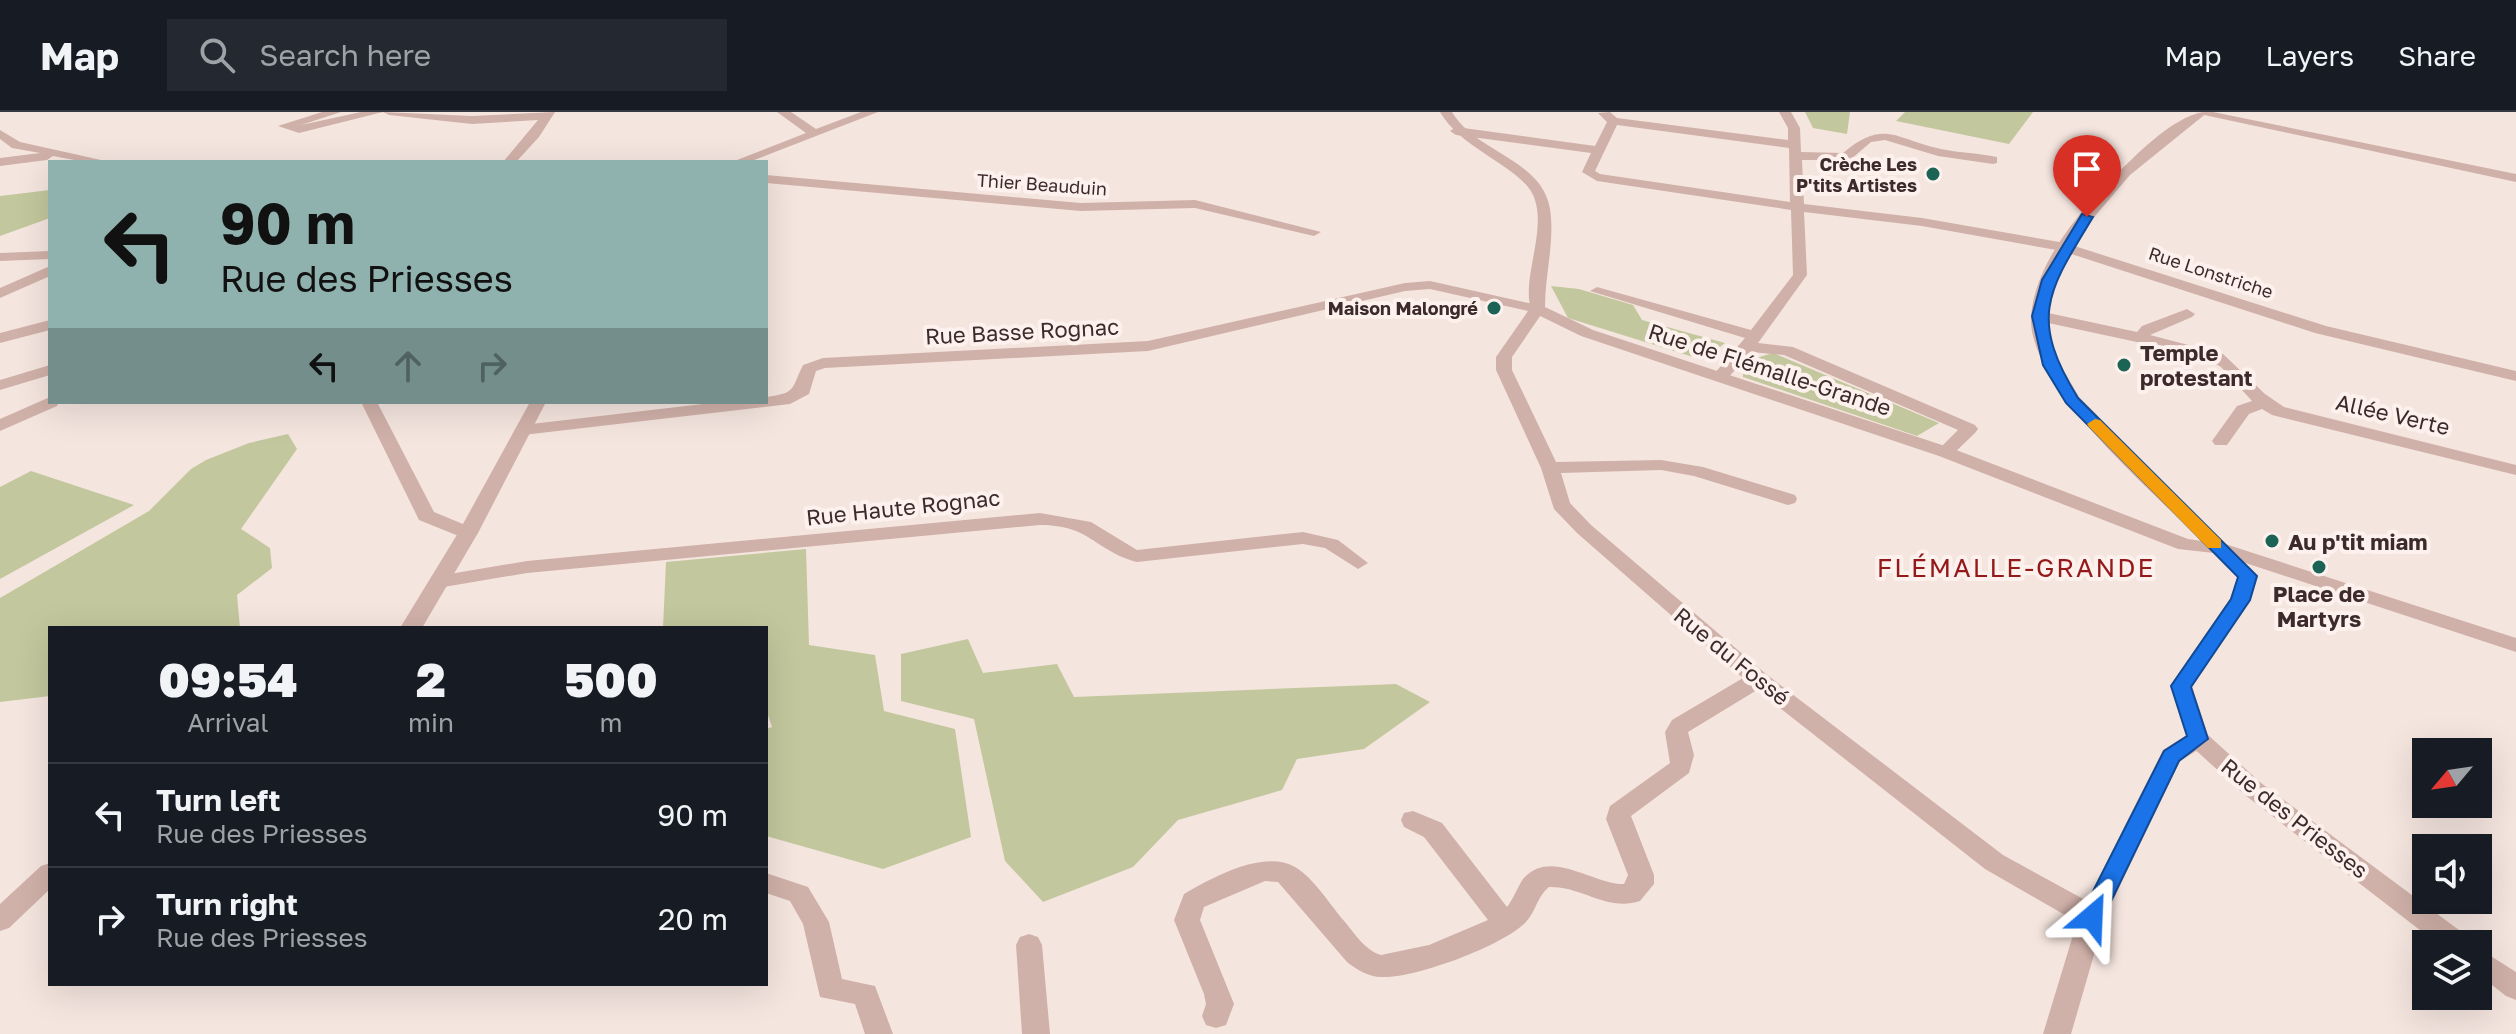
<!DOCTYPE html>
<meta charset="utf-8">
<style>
body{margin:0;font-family:"Golos Text",sans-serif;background:#242831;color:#f1f3f6;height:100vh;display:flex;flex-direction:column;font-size:30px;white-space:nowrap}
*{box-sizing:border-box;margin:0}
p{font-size:26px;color:#9ea1a6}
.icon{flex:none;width:44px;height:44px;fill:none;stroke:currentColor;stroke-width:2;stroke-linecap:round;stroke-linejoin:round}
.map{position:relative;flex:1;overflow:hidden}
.side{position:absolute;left:48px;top:514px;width:720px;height:360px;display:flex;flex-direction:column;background:#171b24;border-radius:0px;box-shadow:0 8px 32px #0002}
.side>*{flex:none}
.top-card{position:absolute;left:48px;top:48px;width:720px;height:244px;border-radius:0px;box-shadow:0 8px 32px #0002;background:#90b2ae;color:#111;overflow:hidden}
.needle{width:52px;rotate:241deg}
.buttons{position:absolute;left:2412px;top:626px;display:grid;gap:16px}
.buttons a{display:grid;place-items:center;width:80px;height:80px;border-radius:0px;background:#171b24;box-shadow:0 8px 32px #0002;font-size:40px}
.pin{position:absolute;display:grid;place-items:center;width:68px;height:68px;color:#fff;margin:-82px -34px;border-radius:50% 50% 50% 0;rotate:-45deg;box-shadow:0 0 8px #0007}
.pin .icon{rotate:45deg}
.me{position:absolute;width:88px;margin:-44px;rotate:26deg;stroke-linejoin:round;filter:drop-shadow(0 0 6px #0008)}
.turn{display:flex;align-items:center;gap:28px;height:168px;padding:0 40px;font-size:36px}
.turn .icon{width:104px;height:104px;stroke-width:2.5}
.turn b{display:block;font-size:56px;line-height:68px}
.lanes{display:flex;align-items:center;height:76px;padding:0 40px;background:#0003;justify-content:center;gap:40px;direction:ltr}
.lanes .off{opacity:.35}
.eta{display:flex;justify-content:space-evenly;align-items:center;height:136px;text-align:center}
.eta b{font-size:48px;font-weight:800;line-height:56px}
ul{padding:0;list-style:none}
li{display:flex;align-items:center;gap:24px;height:104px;padding:0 40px;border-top:2px solid #363941}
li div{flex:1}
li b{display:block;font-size:30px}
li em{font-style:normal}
header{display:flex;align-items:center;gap:48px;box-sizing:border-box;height:112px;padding:0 40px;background:#171b24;border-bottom:2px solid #363941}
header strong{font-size:38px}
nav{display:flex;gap:44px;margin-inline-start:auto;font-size:28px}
.search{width:560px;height:72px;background:#242831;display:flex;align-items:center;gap:20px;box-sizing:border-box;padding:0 28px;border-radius:0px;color:#9ea1a6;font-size:30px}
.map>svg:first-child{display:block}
.green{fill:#c3c79d}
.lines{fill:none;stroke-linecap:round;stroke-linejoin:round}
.minor{fill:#d0b1a9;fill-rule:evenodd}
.tertiary{fill:#d0b1a9;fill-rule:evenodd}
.route{fill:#1a73e8;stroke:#114b97;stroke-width:2}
.slow{fill:#f59e0b}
.poi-dot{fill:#1a6355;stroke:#fcf1ed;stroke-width:3}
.labels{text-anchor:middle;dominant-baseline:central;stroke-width:8;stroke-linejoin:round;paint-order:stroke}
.far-poi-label{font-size:18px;font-weight:bold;fill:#3c2b2a;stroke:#fcf1ed;text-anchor:end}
.far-street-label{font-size:18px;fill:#3c2b2a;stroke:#fcf1ed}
.street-label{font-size:22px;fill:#3c2b2a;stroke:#fcf1ed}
.poi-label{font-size:22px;font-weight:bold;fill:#3c2b2a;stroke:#fcf1ed;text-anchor:start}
.quarter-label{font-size:26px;letter-spacing:2px;fill:#94191b;stroke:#fcf1ed}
</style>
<header>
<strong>Map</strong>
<div class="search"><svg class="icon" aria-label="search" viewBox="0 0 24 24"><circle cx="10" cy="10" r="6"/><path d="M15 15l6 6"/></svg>Search here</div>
<nav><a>Map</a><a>Layers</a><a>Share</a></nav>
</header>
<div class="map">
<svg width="2516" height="922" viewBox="0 0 2516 922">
<rect width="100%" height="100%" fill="#f5e5df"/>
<path class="green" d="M 1805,0 L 1850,0 L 1847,22 L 1813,16 Z
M 1905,0 L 2033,0 L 2009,32 L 1896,9 Z
M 50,78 L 50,106 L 0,124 L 0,84 Z
M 1551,174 L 1579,177 L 1633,193 L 1642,208 L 1725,231 L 1703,248 L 1568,206 Z
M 1773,241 L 1939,311 L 1917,324 L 1743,265 L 1743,250 Z
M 288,322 L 297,337 L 241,417 L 270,436 L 272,456 L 237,483 L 240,516 L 50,516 L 50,584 L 0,590 L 0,486 L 149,399 L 191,357 L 206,348 L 249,331 Z
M 31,359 L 134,393 L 0,467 L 0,375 Z
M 806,437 L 809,533 L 875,543 L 884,599 L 955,617 L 971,725 L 883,757 L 766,724 L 766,617 L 772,615 L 766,597 L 766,516 L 663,516 L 666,450 Z
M 968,527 L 983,561 L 1057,552 L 1074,585 L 1396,572 L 1430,590 L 1364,637 L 1297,647 L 1282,678 L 1178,708 L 1133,755 L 1043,790 L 1005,749 L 974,607 L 901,589 L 901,542 Z"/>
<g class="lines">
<path class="minor" d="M 322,0 L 341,0 L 301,13 L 361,0 L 383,0 L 299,21 L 278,14 Z
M 383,0 L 472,4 L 555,0 L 539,25 L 516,50 L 503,50 L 538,8 L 472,12 L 389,3 Z
M 1610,0 L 1617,6 L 1788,28 L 1788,16 L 1779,0 L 1791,0 L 1800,16 L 1801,40 L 1843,41 C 1885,6 1896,28 1941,37 C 1960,41 1979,41 1997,45 L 1997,51 L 1993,52 L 1938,44 L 1885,28 L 1871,30 L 1850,48 L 1802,48 L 1804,92 L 1922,106 L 2065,131 L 2326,214 L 2516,259 L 2516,269 L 2315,221 L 2062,139 L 1922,114 L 1804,100 L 1807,163 L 1758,231 L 1793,235 L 1975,313 L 1978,317 L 1975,321 L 1951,344 L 1939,344 L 1936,340 L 1958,318 L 1784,243 L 1751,240 L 1726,268 L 1714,268 L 1714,262 L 1745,226 L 1590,179 L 1597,175 L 1751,218 L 1793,163 L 1791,98 L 1597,69 L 1582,60 L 1591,41 L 1456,23 L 1450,19 L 1456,15 L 1595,34 L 1607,10 L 1598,1 ZM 1617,13 L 1789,36 L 1790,90 L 1600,62 L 1595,59 Z
M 2213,0 L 2516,62 L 2516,70 L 2195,1 Z
M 0,18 L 20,30 L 110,50 L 85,50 L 53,44 L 47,48 L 0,54 L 0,46 L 40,41 L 12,36 L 0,27 Z
M 766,63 L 1081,91 L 1195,88 L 1321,120 L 1314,124 L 1195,96 L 1081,99 L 766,71 Z
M 50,139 L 50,147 L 0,149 L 0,141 Z
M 50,154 L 50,164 L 0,186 L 0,176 Z
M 1430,169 L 1542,194 L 1545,197 L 1512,245 L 1512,258 L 1556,350 L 1661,348 L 1703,355 L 1795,383 L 1797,387 L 1795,391 L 1788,393 L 1694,364 L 1661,358 L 1561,361 L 1570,391 L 1591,413 L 1766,562 L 2003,743 L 2087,789 L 2163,638 L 2190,621 L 2206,621 L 2210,627 L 2206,633 L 2180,649 L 2105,805 L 2071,922 L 2043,922 L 2077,810 L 1985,757 L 1757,578 L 1688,620 L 1694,643 L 1689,661 L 1631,704 L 1654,763 L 1654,772 L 1640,789 C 1607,800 1582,774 1549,775 C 1537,784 1536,800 1525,811 C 1502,834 1414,867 1381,865 C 1369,865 1357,858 1347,850 L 1278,770 L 1265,769 L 1204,795 L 1200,808 L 1234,892 L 1226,913 L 1216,916 L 1206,913 L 1202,904 L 1206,892 L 1204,882 L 1174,808 L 1184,782 C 1212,766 1263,737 1295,755 C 1314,766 1330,793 1345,810 C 1355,822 1365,838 1381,843 L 1429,833 L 1488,808 L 1424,725 L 1404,715 L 1401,708 L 1404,701 L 1413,699 L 1442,711 L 1507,795 C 1514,786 1517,776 1523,767 C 1550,735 1594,773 1624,772 L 1628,763 L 1606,707 L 1610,694 L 1670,651 L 1665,620 L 1672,608 L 1743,566 L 1577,421 L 1554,397 L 1541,356 L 1496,258 L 1496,245 L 1528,199 L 1430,177 L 1405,179 L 1148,239 L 825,256 L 816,259 L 809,282 L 790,292 L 523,323 L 514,318 L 523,313 L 720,290 L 766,290 L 766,285 C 797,281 791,277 803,253 L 823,246 L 1148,229 L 1405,171 Z
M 2187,197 L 2195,202 L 2192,205 L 2150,223 L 2223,242 L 2265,282 L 2284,295 L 2516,353 L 2516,363 L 2272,303 L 2262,297 L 2249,302 L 2227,333 L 2215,333 L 2212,329 L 2237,294 L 2252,289 L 2221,255 L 2202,244 L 2039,209 L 2031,204 L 2039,199 L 2137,220 L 2142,214 Z
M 50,208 L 50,218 L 0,231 L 0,221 Z
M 50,253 L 50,263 L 0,278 L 0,268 Z
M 50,285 L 50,290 L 59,290 L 57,294 L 0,319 L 0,307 Z
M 361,290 L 377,290 L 434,400 L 475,417 L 478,421 L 475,425 L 461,425 L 419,408 Z
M 1040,401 L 1091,410 L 1137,438 L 1303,420 L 1338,428 L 1368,451 L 1358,457 L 1325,436 L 1303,432 L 1137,450 C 1095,439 1091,413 1040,413 L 527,461 L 438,476 L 428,470 L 438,464 L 527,449 Z
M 2219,430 L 2516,526 L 2516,540 L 2212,440 L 2209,436 L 2212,432 Z
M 766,761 L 808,775 L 829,810 L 842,867 L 875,874 L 893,922 L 865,922 L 855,892 L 820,885 L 803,812 L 790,789 L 766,781 Z
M 1029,822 L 1038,825 L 1042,833 L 1050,922 L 1022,922 L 1016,833 L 1020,825 Z"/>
<path class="tertiary" d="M 777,0 L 791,0 L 816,17 L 861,0 L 878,0 L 749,50 L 732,50 L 806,21 Z
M 1440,0 L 1452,0 C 1475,40 1542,47 1550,97 C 1555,129 1545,162 1545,195 L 1593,218 L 1951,336 L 2188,427 L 2202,429 C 2154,380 2027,274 2031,204 C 2035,155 2073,107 2106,73 C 2129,50 2175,0 2208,0 L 2130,63 L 2084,117 L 2053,174 L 2047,213 L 2057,247 L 2079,285 L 2258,464 L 2250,488 L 2192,574 L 2208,623 L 2261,671 L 2467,824 L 2471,832 L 2438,832 L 2245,683 L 2190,633 L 2170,574 L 2230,487 L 2238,465 L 2214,441 L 2178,437 L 1939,344 L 1581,224 L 1532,200 C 1520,170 1546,123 1535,88 C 1525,55 1463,40 1440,0 Z
M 530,290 L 546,290 L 478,421 L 422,516 L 400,516 L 458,421 Z
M 50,751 L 50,777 L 9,816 L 0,819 L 0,792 L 41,754 Z
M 2478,836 L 2516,860 L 2516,888 L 2506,884 L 2478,862 Z"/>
</g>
<path class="route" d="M 2082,102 L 2093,105 C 2048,179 2028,205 2078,286 L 2257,464 L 2250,488 L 2191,575 L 2208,627 L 2179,649 L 2100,812 L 2092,815 L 2084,812 L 2080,805 L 2164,639 L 2187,624 L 2171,574 L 2231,487 L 2238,465 L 2066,291 L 2043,253 L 2032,204 L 2042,168 Z"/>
<path class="slow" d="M 2095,307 L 2100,308 L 2221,428 L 2221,436 L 2208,436 L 2089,315 L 2087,312 Z"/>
<g class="poi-dot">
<circle cx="1933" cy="62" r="8"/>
<circle cx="1494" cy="196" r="8"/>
<circle cx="2124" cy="253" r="8"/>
<circle cx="2272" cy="429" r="8"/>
<circle cx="2319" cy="455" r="8"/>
</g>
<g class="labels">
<g class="far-poi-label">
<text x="1917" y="52">Crèche Les<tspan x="1917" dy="21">P'tits Artistes</tspan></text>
<text x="1478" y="196">Maison Malongré</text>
</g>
<g class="far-street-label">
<text transform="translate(1042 72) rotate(4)">Thier Beauduin</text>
<text transform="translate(2211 160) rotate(18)">Rue Lonstriche</text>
</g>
<g class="street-label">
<text transform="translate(1022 219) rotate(-3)">Rue Basse Rognac</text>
<text transform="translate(1770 257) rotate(18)">Rue de Flémalle-Grande</text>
<text transform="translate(2393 302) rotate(13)">Allée Verte</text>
<text transform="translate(903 395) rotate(-6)">Rue Haute Rognac</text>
<text transform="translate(1732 544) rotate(39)">Rue du Fossé</text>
<text transform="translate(2295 706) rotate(38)">Rue des Priesses</text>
</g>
<g class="poi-label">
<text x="2140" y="240">Temple<tspan x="2140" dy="25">protestant</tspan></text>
<text x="2288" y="429">Au p'tit miam</text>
<text x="2319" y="481" text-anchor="middle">Place de<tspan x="2319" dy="25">Martyrs</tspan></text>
</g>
<g class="quarter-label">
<text x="2016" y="455">FLÉMALLE-GRANDE</text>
</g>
</g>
</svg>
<div class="buttons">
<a><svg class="needle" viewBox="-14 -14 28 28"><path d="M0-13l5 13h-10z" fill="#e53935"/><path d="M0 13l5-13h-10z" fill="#9ea1a6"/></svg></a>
<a><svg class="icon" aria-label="sound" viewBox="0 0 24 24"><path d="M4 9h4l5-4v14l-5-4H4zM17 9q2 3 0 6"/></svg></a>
<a><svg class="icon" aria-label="layers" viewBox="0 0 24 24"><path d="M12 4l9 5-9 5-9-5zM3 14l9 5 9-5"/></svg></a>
</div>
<div class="pin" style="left:2087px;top:105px;background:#d93025"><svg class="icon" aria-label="arrive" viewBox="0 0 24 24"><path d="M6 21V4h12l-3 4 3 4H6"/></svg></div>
<svg class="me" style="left:2092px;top:805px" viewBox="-20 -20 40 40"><path d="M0-17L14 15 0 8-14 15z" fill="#1a73e8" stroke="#fff" stroke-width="4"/></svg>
<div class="top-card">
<div class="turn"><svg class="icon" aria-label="left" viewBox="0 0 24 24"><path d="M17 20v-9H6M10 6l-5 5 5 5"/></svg><div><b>90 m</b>Rue des Priesses</div></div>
<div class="lanes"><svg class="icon" aria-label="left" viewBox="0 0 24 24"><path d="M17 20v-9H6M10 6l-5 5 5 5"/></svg><svg class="icon off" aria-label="ahead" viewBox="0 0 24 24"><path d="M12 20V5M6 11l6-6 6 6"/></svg><svg class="icon off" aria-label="right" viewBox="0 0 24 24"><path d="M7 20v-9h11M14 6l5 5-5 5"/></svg></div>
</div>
<section class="side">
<div class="eta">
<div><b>09:54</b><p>Arrival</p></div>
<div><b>2</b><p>min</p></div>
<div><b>500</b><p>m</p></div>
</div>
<ul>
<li><svg class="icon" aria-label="left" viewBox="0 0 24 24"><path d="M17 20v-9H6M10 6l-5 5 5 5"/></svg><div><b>Turn left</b><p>Rue des Priesses</p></div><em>90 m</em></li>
<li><svg class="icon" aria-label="right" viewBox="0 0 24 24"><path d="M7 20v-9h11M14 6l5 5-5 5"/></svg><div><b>Turn right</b><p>Rue des Priesses</p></div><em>20 m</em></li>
</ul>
</section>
</div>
